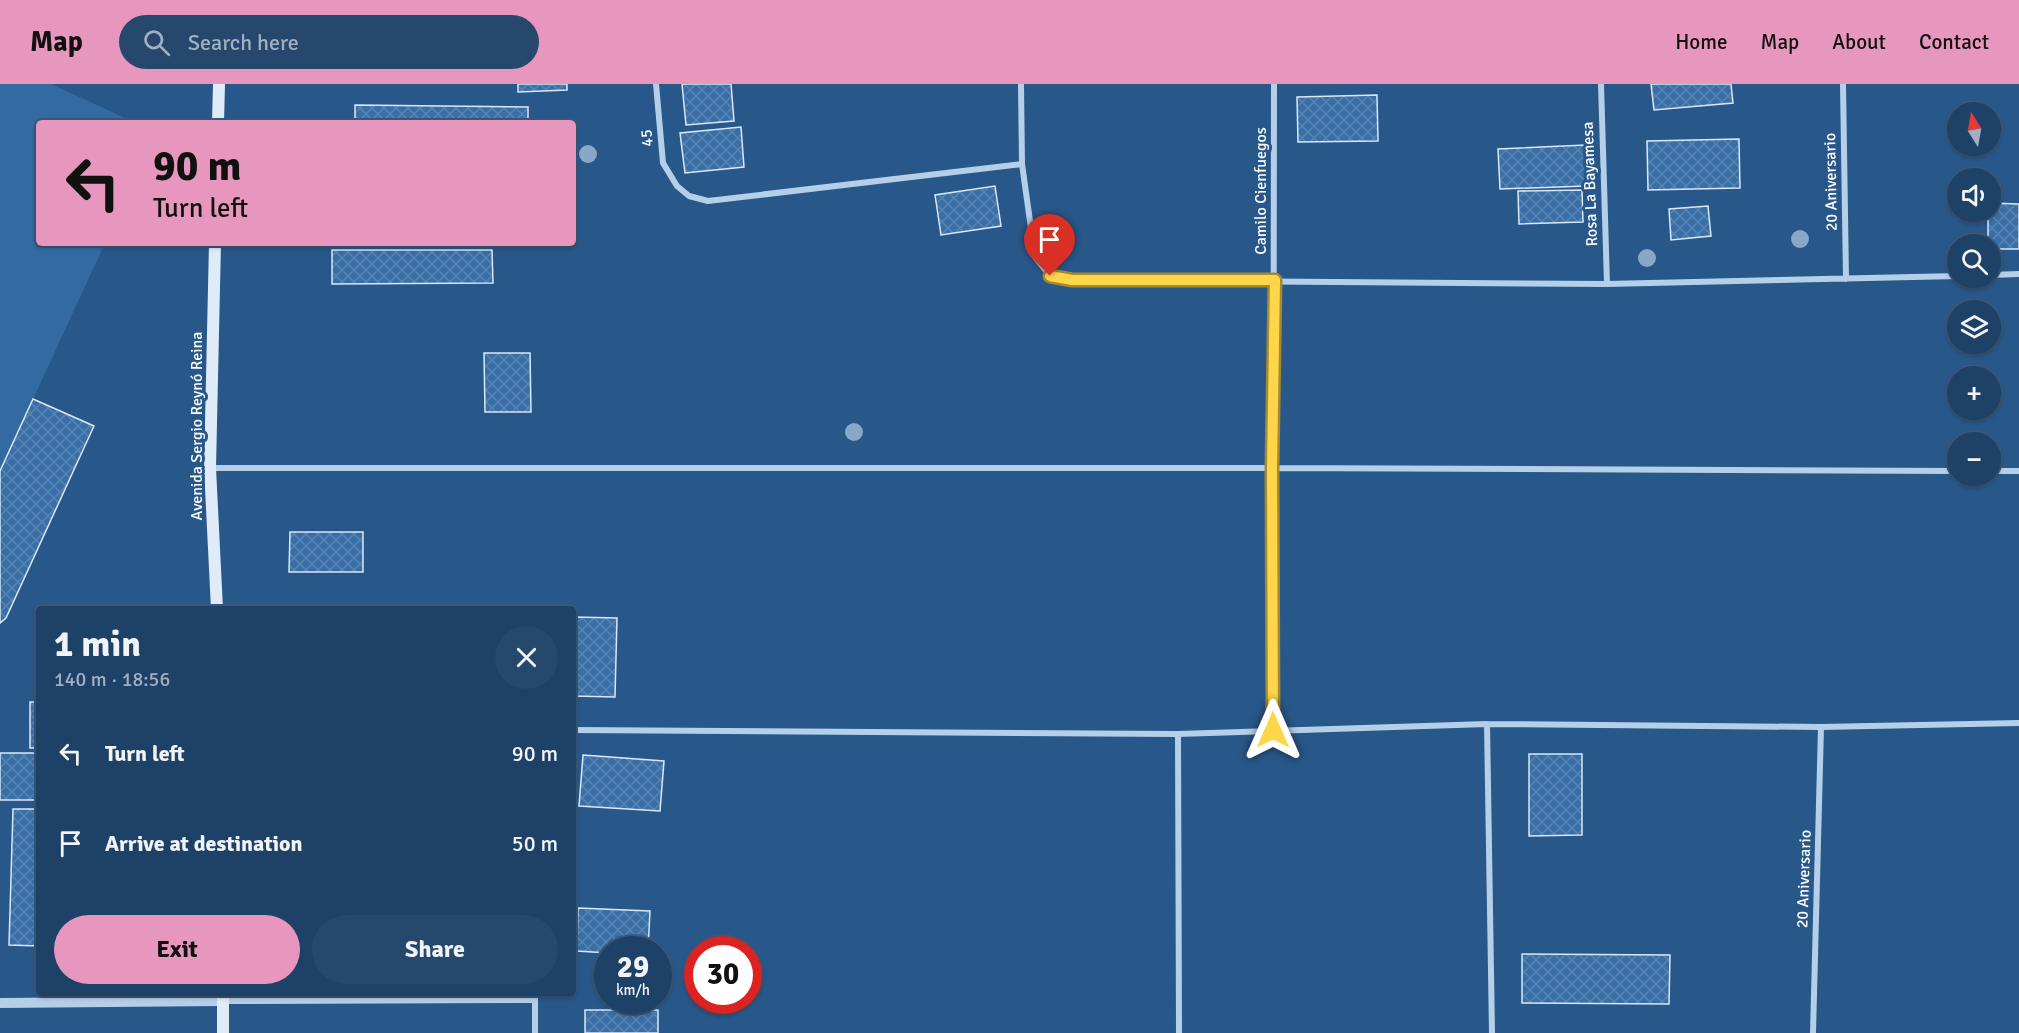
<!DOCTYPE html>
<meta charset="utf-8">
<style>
body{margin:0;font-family:Signika,sans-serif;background:#26486d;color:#f1f3f6;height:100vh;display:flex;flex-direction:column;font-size:22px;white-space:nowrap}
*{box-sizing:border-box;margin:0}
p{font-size:20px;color:#a1afc0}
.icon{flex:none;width:33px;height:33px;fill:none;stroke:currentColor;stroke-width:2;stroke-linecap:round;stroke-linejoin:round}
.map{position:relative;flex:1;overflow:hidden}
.panel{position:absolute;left:36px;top:522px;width:540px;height:390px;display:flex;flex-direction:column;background:#1e4167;border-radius:6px;box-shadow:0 2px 4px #0004,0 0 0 2px #3c5a7b}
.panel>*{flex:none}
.top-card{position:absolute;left:36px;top:36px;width:540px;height:126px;border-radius:6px;box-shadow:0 2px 4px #0004,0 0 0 2px #3c5a7b;background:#e797bd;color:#111;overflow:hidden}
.needle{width:39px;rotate:349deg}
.buttons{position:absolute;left:1947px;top:18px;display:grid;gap:12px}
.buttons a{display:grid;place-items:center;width:54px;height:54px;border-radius:50%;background:#1e4167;box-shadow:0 2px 4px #0004,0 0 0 2px #3c5a7b;font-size:30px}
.speed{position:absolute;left:594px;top:852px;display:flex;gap:12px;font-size:30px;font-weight:700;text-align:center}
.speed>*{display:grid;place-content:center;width:78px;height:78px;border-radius:50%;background:#1e4167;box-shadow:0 2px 4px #0004,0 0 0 2px #3c5a7b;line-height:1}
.speed small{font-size:15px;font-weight:400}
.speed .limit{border:9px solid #d22;background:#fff;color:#111}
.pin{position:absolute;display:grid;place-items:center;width:51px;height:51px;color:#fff;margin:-62px -26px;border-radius:50% 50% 50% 0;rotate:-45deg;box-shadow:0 0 6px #0007}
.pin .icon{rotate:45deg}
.me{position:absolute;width:66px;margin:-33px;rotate:0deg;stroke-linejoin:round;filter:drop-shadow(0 0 4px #0008)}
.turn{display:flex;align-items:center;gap:21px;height:126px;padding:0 18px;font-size:27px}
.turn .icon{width:78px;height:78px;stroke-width:2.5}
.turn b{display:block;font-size:42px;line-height:51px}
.round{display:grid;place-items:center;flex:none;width:63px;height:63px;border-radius:32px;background:#26486d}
.summary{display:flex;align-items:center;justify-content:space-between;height:102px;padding:0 18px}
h1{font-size:36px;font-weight:700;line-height:45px}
.action{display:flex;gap:12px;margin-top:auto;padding:12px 18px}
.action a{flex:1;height:69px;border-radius:36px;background:#e797bd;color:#111;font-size:24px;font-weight:700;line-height:69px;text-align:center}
.action a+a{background:#26486d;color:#f1f3f6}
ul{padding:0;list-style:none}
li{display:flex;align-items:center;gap:18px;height:90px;padding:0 18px}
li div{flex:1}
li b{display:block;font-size:22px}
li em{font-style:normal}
header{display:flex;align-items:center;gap:36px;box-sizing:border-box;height:84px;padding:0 30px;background:#e797bd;color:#111}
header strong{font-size:28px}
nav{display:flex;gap:33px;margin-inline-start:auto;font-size:21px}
.search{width:420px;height:54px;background:#26486d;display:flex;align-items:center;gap:15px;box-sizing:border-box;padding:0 21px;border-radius:33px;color:#a1afc0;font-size:22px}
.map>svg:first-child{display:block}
.pitch{fill:#336aa1}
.building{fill:url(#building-cross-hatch);stroke:#d9e8f7;stroke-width:1.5}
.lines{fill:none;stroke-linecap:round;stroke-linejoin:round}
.minor{stroke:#b5cfe9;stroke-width:6}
.tertiary{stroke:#b5cfe9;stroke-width:10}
.secondary{stroke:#e0ebf8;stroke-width:12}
.tree{fill:#89a7c6}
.route-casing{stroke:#a68a30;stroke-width:15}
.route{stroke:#ffd54a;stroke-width:10}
.labels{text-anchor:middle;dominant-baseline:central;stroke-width:6;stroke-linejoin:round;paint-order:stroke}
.street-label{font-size:16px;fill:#fff;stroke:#285789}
</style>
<header>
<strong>Map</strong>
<div class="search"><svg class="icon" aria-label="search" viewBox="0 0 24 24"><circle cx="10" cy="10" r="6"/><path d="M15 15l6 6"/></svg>Search here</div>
<nav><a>Home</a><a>Map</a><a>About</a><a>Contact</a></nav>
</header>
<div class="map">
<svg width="2019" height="949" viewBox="0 0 2019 949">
<defs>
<pattern id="building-cross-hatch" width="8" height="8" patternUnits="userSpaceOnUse" patternTransform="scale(1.5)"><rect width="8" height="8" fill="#396fa6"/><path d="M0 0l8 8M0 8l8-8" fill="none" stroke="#5785b3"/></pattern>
</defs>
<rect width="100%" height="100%" fill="#285789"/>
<path class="pitch" d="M 0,0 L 51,0 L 136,39 L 39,39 L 39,159 L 105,159 L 0,387 Z"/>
<path class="building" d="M 518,0 L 567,0 L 567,6 L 518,8 Z
M 682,0 L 731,0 L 734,37 L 686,41 Z
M 1651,0 L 1731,0 L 1733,19 L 1654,26 Z
M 1377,11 L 1378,57 L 1298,58 L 1297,13 Z
M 355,21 L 528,23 L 528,39 L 355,39 Z
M 741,43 L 744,83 L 685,89 L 680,49 Z
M 1739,55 L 1740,104 L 1648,106 L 1647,57 Z
M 1585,61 L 1586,102 L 1500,105 L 1498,65 Z
M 995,102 L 1001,142 L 941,151 L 935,111 Z
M 1582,106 L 1583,138 L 1519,140 L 1518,107 Z
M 1990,119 L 2019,120 L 2019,165 L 1990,165 L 1990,160 L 1988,160 L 1988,128 L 1990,128 Z
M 1708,122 L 1711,152 L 1671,156 L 1669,125 Z
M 332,166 L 492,166 L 493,199 L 332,200 Z
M 484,269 L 530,269 L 531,328 L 485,328 Z
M 33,315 L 94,342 L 6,534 L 0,539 L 0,387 Z
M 290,448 L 363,448 L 363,488 L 289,488 Z
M 574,533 L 617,534 L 615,613 L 573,612 Z
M 30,618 L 39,618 L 39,664 L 30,664 Z
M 0,669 L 39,669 L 39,716 L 0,716 Z
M 1529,670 L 1582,670 L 1582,751 L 1529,752 Z
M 583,671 L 664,677 L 660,727 L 579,722 Z
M 13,725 L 39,725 L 39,862 L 9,861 Z
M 578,824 L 650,827 L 648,866 L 608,866 L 608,869 L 577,867 Z
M 1522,870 L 1670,871 L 1669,920 L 1522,919 Z
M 585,926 L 658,926 L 658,949 L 585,949 Z"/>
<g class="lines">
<path class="minor" d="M 656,0 L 663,79 L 677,102 L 689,112 L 708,117 L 1022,80
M 1021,0 L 1022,80 L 1035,173 L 1050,192 L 1072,196 L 1607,200 L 1958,192
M 1601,0 L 1607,200
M 1843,0 L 1846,195
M 1990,191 L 2019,190
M 210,384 L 1272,384 L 1958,387
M 1990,387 L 2019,387
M 1487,640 L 1492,949
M 573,646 L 1178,650 L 1487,640 L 1821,643 L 2019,639
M 1273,646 C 1272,431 1275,215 1274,0
M 1178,650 L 1179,949
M 223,917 L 534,916
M 535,949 L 535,909
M 1813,949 L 1821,643"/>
<path class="tertiary" d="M 0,919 L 223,917"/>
<path class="secondary" d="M 218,39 L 219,0
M 215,159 L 210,384 L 217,525
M 223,949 L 223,909"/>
</g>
<g class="tree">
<circle cx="588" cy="70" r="9"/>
<circle cx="1800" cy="155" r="9"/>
<circle cx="1647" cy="174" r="9"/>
<circle cx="854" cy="348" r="9"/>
</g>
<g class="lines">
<g class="route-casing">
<path id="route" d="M 1050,192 L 1072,196 L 1275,196 L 1272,384 L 1273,646"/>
</g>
<use href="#route" class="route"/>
</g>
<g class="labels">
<g class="street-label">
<text transform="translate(647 54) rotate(-95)">45</text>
<text transform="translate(1831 98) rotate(-91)">20 Aniversario</text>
<text transform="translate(1590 100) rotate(-92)">Rosa La Bayamesa</text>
<text transform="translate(1261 107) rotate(-90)">Camilo Cienfuegos</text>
<text transform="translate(197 342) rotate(-90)">Avenida Sergio Reynó Reina</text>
<text transform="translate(1804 795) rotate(-88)">20 Aniversario</text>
</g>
</g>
</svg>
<div class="buttons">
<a><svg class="needle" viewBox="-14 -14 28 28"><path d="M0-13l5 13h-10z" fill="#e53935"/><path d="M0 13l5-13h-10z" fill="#a1afc0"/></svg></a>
<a><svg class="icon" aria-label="sound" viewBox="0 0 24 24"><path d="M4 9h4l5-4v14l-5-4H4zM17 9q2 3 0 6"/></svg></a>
<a><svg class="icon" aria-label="search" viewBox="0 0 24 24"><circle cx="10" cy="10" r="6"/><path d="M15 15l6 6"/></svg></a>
<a><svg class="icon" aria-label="layers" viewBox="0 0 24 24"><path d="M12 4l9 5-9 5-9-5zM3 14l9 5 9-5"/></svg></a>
<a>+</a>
<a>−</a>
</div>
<div class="speed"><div>29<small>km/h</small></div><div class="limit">30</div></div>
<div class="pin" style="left:1050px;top:192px;background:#d93025"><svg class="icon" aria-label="arrive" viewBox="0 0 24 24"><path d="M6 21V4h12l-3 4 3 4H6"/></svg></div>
<svg class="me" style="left:1273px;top:646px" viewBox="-20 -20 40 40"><path d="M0-17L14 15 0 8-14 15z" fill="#ffd54a" stroke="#fff" stroke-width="4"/></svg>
<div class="top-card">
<div class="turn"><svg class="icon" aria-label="left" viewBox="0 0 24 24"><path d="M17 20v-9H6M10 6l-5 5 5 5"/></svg><div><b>90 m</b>Turn left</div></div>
</div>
<section class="panel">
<div class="summary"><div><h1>1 min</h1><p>140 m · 18:56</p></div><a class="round"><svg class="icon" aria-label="close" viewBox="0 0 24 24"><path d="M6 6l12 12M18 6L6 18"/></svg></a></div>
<ul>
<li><svg class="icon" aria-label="left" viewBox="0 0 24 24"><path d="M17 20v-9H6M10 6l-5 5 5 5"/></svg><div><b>Turn left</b></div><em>90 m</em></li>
<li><svg class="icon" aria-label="arrive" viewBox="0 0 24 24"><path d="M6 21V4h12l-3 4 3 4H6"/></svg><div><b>Arrive at destination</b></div><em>50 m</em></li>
</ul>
<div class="action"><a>Exit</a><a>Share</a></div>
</section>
</div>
